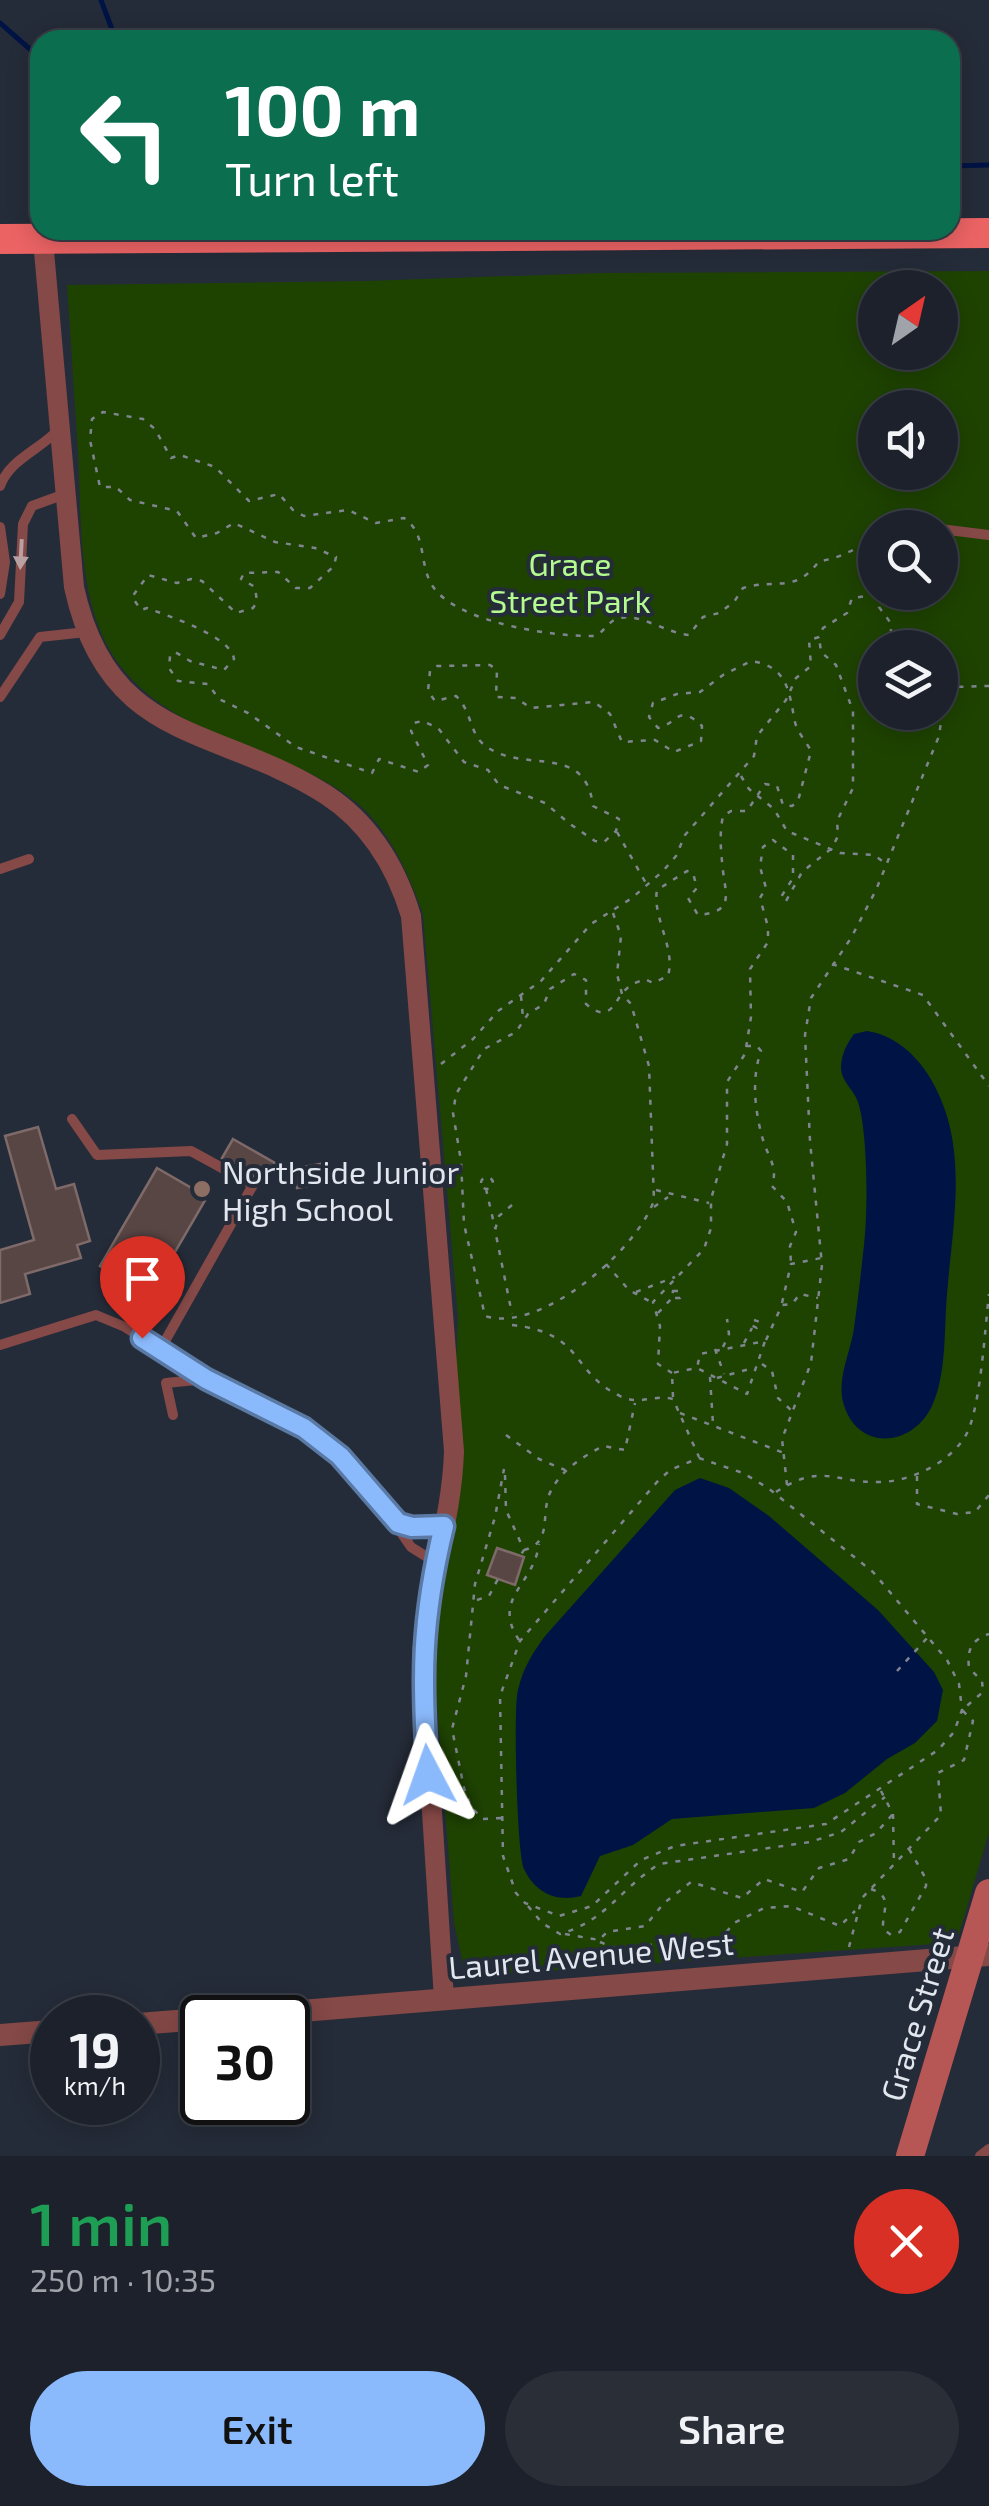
<!DOCTYPE html>
<meta charset="utf-8">
<style>
body{margin:0;font-family:"Exo 2",sans-serif;background:#292e37;color:#f1f3f6;height:100vh;display:flex;flex-direction:column;font-size:38px;white-space:nowrap}
*{box-sizing:border-box;margin:0}
p{font-size:32px;color:#a0a3a9}
.icon{flex:none;width:55px;height:55px;fill:none;stroke:currentColor;stroke-width:2;stroke-linecap:round;stroke-linejoin:round}
.map{position:relative;height:2156px;overflow:hidden}
.drawer{display:flex;flex-direction:column;background:#1c212b;flex:1}
.drawer>*{flex:none}
.hud{position:absolute;left:30px;top:30px;width:930px;height:210px;border-radius:30px;box-shadow:0 5px 25px #0003,0 0 0 2px #3a3e47;background:#0b6e4f;color:#fff;overflow:hidden}
.needle{width:65px;rotate:34deg}
.controls{position:absolute;left:858px;top:270px;display:grid;gap:20px}
.controls a{display:grid;place-items:center;width:100px;height:100px;border-radius:50%;background:#1c212b;box-shadow:0 5px 25px #0003,0 0 0 2px #3a3e47;font-size:50px}
.speed{position:absolute;left:30px;top:1995px;display:flex;gap:20px;font-size:50px;font-weight:700;text-align:center}
.speed>*{display:grid;place-content:center;width:130px;height:130px;border-radius:50%;background:#1c212b;box-shadow:0 5px 25px #0003,0 0 0 2px #3a3e47;line-height:1}
.speed small{font-size:25px;font-weight:400}
.speed .limit{border:5px solid #111;border-radius:15px;background:#fff;color:#111}
.pin{position:absolute;display:grid;place-items:center;width:85px;height:85px;color:#fff;margin:-102px -42px;border-radius:50% 50% 50% 0;rotate:-45deg;box-shadow:0 0 10px #0007}
.pin .icon{rotate:45deg}
.me{position:absolute;width:110px;margin:-55px;rotate:356deg;stroke-linejoin:round;filter:drop-shadow(0 0 8px #0008)}
.turn{display:flex;align-items:center;gap:35px;height:210px;padding:0 30px;font-size:45px}
.turn .icon{width:130px;height:130px;stroke-width:2.5}
.turn b{display:block;font-size:70px;line-height:85px}
.round{display:grid;place-items:center;flex:none;width:105px;height:105px;border-radius:52px;background:#292e37}
.head{display:flex;align-items:center;justify-content:space-between;height:170px;padding:0 30px}
h1{font-size:60px;font-weight:600;line-height:75px;color:#1e9e55}
.cta{display:flex;gap:20px;margin-top:auto;padding:20px 30px}
.cta a{flex:1;height:115px;border-radius:60px;background:#8bbafc;color:#111;font-size:40px;font-weight:600;line-height:115px;text-align:center}
.cta a+a{background:#292e37;color:#f1f3f6}
.map>svg:first-child{display:block}
.green{fill:#1e4301;fill-rule:evenodd}
.water{fill:#001345}
.lines{fill:none;stroke-linecap:round;stroke-linejoin:round}
.stream{stroke:#001345;stroke-width:5}
.building{fill:#584645;stroke:#7e6a69;stroke-width:2.5}
.path{stroke:#808691;stroke-width:2.5;stroke-dasharray:5 8;stroke-linecap:butt}
.service{stroke:#854947;stroke-width:10}
.minor{stroke:#854947;stroke-width:20}
.tertiary{stroke:#854947;stroke-width:22}
.secondary{stroke:#b65655;stroke-width:28}
.trunk{stroke:#ec6364;stroke-width:30}
.oneway{fill:#b8a0a3}
.route-casing{stroke:#5a79a4;stroke-width:25}
.route{stroke:#8bbafc;stroke-width:18}
.education-dot{fill:#8d6e63;stroke:#252c39;stroke-width:4}
.labels{text-anchor:middle;dominant-baseline:central;stroke-width:8;stroke-linejoin:round;paint-order:stroke}
.park-label{font-size:32px;fill:#b4fa8f;stroke:#252c39}
.poi-label{font-size:32px;fill:#e2e7ef;stroke:#252c39;text-anchor:start}
.street-label{font-size:32px;fill:#e2e7ef;stroke:#252c39}
</style>
<div class="map">
<svg width="989" height="2156" viewBox="0 0 989 2156">
<rect width="100%" height="100%" fill="#252c39"/>
<path class="green" d="M 989,271 L 989,1832 L 959,1934 L 936,1944 L 466,1976 L 454,1923 L 433,1656 L 449,1556 L 458,1317 L 423,914 C 409,874 388,826 352,799 C 279,744 177,741 119,664 C 76,606 82,520 78,451 C 74,396 71,340 67,285 L 366,281 L 600,273 ZM 875,288 L 940,288 L 940,352 L 875,352 ZM 875,408 L 940,408 L 940,472 L 875,472 ZM 875,528 L 940,528 L 940,592 L 875,592 ZM 875,648 L 940,648 L 940,712 L 875,712 Z"/>
<path class="water" d="M 867,1031 C 893,1035 913,1052 927,1073 C 971,1141 953,1218 947,1294 C 944,1329 947,1373 932,1406 C 911,1449 856,1451 843,1402 C 837,1377 851,1351 854,1328 C 858,1300 861,1272 864,1245 C 868,1211 868,1133 858,1102 C 854,1090 842,1082 841,1069 C 841,1055 846,1045 854,1034 Z
M 700,1478 L 729,1488 L 769,1516 L 878,1610 L 934,1672 L 943,1690 L 937,1721 L 915,1743 L 887,1759 L 845,1793 L 814,1808 L 672,1819 L 633,1845 L 600,1856 L 581,1896 C 557,1902 536,1894 524,1869 C 517,1855 513,1708 518,1690 C 523,1668 533,1652 546,1635 L 675,1490 Z"/>
<g class="lines">
<path class="stream" d="M 101,0 L 116,40
M 0,23 L 40,58
M 950,166 L 989,165"/>
</g>
<path class="building" d="M 38,1127 L 56,1189 L 74,1184 L 90,1241 L 77,1245 L 81,1258 L 25,1274 L 30,1294 L 0,1303 L 0,1250 L 34,1240 L 5,1136 Z
M 233,1139 L 275,1163 L 264,1182 L 222,1158 Z
M 320,1164 L 323,1183 L 297,1188 L 293,1169 Z
M 157,1168 L 207,1197 L 150,1295 L 100,1266 Z
M 497,1548 L 524,1557 L 515,1585 L 487,1575 Z"/>
<g class="lines">
<path class="path" d="M 881,594 L 879,607 L 890,622 L 893,648
M 741,776 L 749,789 L 774,809 L 787,831 L 840,853 L 874,855 L 886,864
M 617,832 L 647,885
M 613,913 L 621,936 L 617,974 L 622,994 L 631,1004 L 649,1066 L 654,1200 C 638,1249 541,1334 485,1316 L 464,1224 L 461,1161 L 453,1113 L 456,1094 L 484,1049 L 516,1032 L 528,1014 L 544,1004 L 550,989 L 574,974 L 586,980 L 586,1004 C 613,1027 614,996 630,986 C 634,983 640,981 645,979 L 653,983 L 668,976 C 676,948 652,917 657,890 L 687,871 L 693,873 L 697,888 L 688,898 L 698,915 C 734,912 726,896 723,871 C 721,852 719,835 723,816 L 731,811 L 747,811 L 765,784 L 777,786 L 783,805 L 792,806 L 798,801 L 811,751 C 806,741 797,732 795,722 C 789,692 788,666 751,661 L 723,675 L 700,692 L 677,694 L 653,703 L 649,717 L 658,728 C 679,723 678,703 702,726 L 701,741 L 674,752 L 655,740 L 622,742 L 610,714 L 594,702 L 531,708 L 516,698 L 496,697 L 497,670 L 490,665 L 437,666 L 430,671 L 428,691 L 435,701 L 456,696 C 471,710 470,732 482,743 C 520,777 585,739 593,806 L 619,819 L 616,831 L 604,842 L 595,841 L 570,824 L 545,803 L 499,785 L 488,770 L 464,762 L 438,728 L 422,721 L 414,723 L 411,731 L 428,765 L 419,772 L 379,759 L 372,773 L 296,747 L 248,713 L 219,699 L 208,684 L 178,681 L 169,668 L 170,656 L 175,652 L 190,661 L 224,670 L 234,659 C 231,636 168,616 147,608 L 141,610 L 132,597 L 148,575 L 177,583 L 191,579 L 202,581 L 236,613 L 253,608 L 257,602 L 255,587 L 241,579 L 244,573 L 278,572 L 296,588 L 310,588 L 334,566 L 336,557 L 315,548 L 275,542 L 234,523 L 217,533 L 196,538 L 177,511 L 130,500 L 116,487 L 100,487 L 90,440 L 92,419 L 103,412 L 143,419 L 155,429 L 171,458 L 180,455 L 215,467 L 249,501 L 279,494 L 293,510 L 304,516 L 348,510 L 376,523 L 404,518 C 428,534 418,567 434,588 C 459,623 555,637 595,636 C 606,631 608,620 620,618 C 639,613 669,634 689,635 L 703,617 L 719,613 L 734,602 L 743,588 C 777,578 795,594 819,561 C 842,559 856,545 875,544
M 832,964 L 923,995 L 989,1086
M 521,996 L 523,1018
M 746,1046 L 757,1046 L 761,1051 C 751,1079 755,1112 763,1140 C 769,1159 778,1167 772,1186 L 787,1202 L 796,1232 L 790,1246 L 791,1264
M 441,1064 L 473,1039 L 498,1011 L 541,981 L 591,924 L 632,898 L 663,871 L 676,856 L 685,835 L 754,756 L 757,736 L 786,700 L 796,678 L 811,666 L 809,640 L 819,637 L 823,628 L 847,613 L 852,598 L 881,594
M481 1183a6 6 0 1 1 12 0a6 6 0 1 1-12 0Z
M 486,1189 L 495,1228
M 656,1190 L 709,1203
M 512,1205 L 499,1216 L 495,1230 L 512,1314
M 654,1207 L 668,1197
M 606,1264 L 629,1290 L 651,1302
M 673,1291 L 679,1291 L 680,1298 L 672,1298 Z
M 636,1292 L 675,1277
M 782,1303 L 791,1264 L 821,1258
M 658,1313 L 672,1298
M 754,1320 L 760,1322 L 757,1328 L 751,1325 Z
M 512,1325 C 585,1333 570,1372 620,1396 C 639,1406 654,1394 673,1399 L 699,1457
M 766,1340 L 782,1305 L 792,1304 L 800,1294 L 818,1298
M 744,1343 L 752,1328
M 723,1347 L 729,1334 L 727,1319
M 715,1349 L 724,1374
M 762,1364 L 772,1371 L 778,1398 L 793,1412
M 672,1373 L 658,1364 L 660,1326 L 653,1302 L 704,1249 L 711,1228 L 711,1199 L 727,1144 L 727,1082 L 745,1054 L 751,1017 L 750,969 L 768,942 L 768,927 L 760,898 L 766,888 L 760,867 L 763,847 L 773,840 L 793,855 L 793,878 L 781,897 L 786,901 L 802,872 L 832,848 L 838,836 L 837,821 L 853,788 L 853,711 L 836,665 L 821,652 L 819,637
M 710,1377 L 713,1424
M 717,1378 L 753,1368
M 673,1397 L 672,1373 L 697,1368 L 747,1394 L 765,1341 L 700,1354 L 697,1368
M 680,1413 L 784,1453
M 506,1435 L 539,1459 L 565,1470
M 699,1458 L 743,1473 L 768,1488 L 873,1572 L 947,1660 L 959,1684 L 962,1710 L 954,1732 L 938,1750 L 826,1824 L 675,1846 L 641,1860 L 592,1906 L 559,1916 L 525,1903 L 516,1893 L 503,1856 L 500,1696 L 520,1641 L 657,1482 L 670,1470 Z
M 505,1475 L 506,1510 L 524,1550 L 520,1556
M 917,1476 L 917,1504 L 957,1514 L 975,1512 L 989,1495
M 787,1485 L 782,1439 L 811,1363 L 822,1265 L 810,1141 L 805,1035 L 811,998 L 851,938 L 876,890 L 939,736 L 944,701 L 952,687 L 989,686
M 776,1492 C 822,1462 834,1483 879,1482 C 911,1482 954,1461 968,1431 C 981,1401 985,1328 989,1294
M 524,1550 C 552,1543 541,1517 549,1495 C 559,1471 581,1458 603,1446 L 625,1450 L 635,1403
M 477,1600 L 489,1596 L 498,1579
M 519,1640 C 491,1598 534,1585 539,1544
M 897,1671 L 929,1636
M 881,1791 L 893,1814 L 894,1864
M 501,1818 L 483,1819 L 471,1807 L 464,1788 L 452,1729 L 466,1676 L 475,1584 L 495,1517 L 504,1469
M 871,1889 C 894,1897 882,1910 883,1929 L 891,1935 L 900,1932 L 926,1886 L 926,1879 L 908,1847
M 528,1906 L 542,1923 L 560,1934 C 607,1920 619,1890 659,1864 L 810,1842 L 841,1832 L 885,1797
M 565,1934 L 599,1940 L 607,1932 L 645,1926 L 664,1903 L 691,1882 L 742,1898 L 764,1879 L 802,1892 L 819,1868 L 849,1859 L 859,1842 L 876,1833 L 893,1814
M 600,1942 L 631,1955 L 664,1938 L 711,1950 L 734,1923 L 764,1908 L 791,1906 L 840,1926 L 855,1911
M 849,1947 L 862,1898 L 941,1815 L 938,1773 L 964,1760 L 973,1721 L 962,1710 L 983,1692 L 982,1681 L 969,1668 C 967,1650 971,1640 989,1634"/>
<path class="service" d="M 0,486 C 10,459 40,450 59,429
M 886,522 L 930,528
M 0,527 L 5,562 L 0,594
M 940,529 L 989,535
M 0,635 L 19,602 L 23,524 L 32,506 L 65,494
M 0,697 L 40,637 L 86,632
M 0,869 L 29,859
M 72,1119 L 97,1155 L 191,1151 L 253,1185 L 160,1350
M 0,1345 L 96,1315 L 125,1327 L 206,1379 L 304,1428 L 341,1456 L 369,1486 L 411,1547 L 435,1562
M 173,1415 L 166,1383 L 206,1379
M 397,1523 L 413,1527 L 444,1526
M 980,2156 L 989,2149"/>
<path class="minor" d="M 43,240 L 74,587 C 108,744 216,725 325,794 C 370,823 396,866 411,916 L 454,1451 C 452,1521 427,1586 422,1656 L 444,1999"/>
<path class="tertiary" d="M 216,2018 L 989,1955
M 138,2024 L 202,2019
M 0,2035 L 52,2031"/>
<path class="secondary" d="M 910,2156 L 989,1893"/>
<path class="trunk" d="M 0,239 L 989,233"/>
</g>
<defs><path id="oneway-solid" d="M-6-.8H1V-3.2L6.5 0L1 3.2V.8H-6Z" transform="scale(2.5)"/></defs>
<use class="oneway" href="#oneway-solid" transform="translate(21 554) rotate(93)"/>
<g class="lines">
<g class="route-casing">
<path id="route" d="M 142,1338 L 206,1379 L 304,1428 L 340,1456 L 398,1523 L 412,1527 L 444,1526 C 421,1620 421,1679 428,1775"/>
</g>
<use href="#route" class="route"/>
</g>
<circle class="education-dot" cx="202" cy="1189" r="10"/>
<g class="labels">
<g class="park-label">
<text x="570" y="563">Grace<tspan x="570" dy="37">Street Park</tspan></text>
</g>
<g class="poi-label">
<text x="222" y="1171">Northside Junior<tspan x="222" dy="37">High School</tspan></text>
</g>
<g class="street-label">
<text transform="translate(591 1954) rotate(-5)">Laurel Avenue West</text>
<text transform="translate(916 2014) rotate(-73)">Grace Street</text>
</g>
</g>
</svg>
<div class="controls">
<a><svg class="needle" viewBox="-14 -14 28 28"><path d="M0-13l5 13h-10z" fill="#e53935"/><path d="M0 13l5-13h-10z" fill="#a0a3a9"/></svg></a>
<a><svg class="icon" aria-label="sound" viewBox="0 0 24 24"><path d="M4 9h4l5-4v14l-5-4H4zM17 9q2 3 0 6"/></svg></a>
<a><svg class="icon" aria-label="search" viewBox="0 0 24 24"><circle cx="10" cy="10" r="6"/><path d="M15 15l6 6"/></svg></a>
<a><svg class="icon" aria-label="layers" viewBox="0 0 24 24"><path d="M12 4l9 5-9 5-9-5zM3 14l9 5 9-5"/></svg></a>
</div>
<div class="speed"><div>19<small>km/h</small></div><div class="limit">30</div></div>
<div class="pin" style="left:142px;top:1338px;background:#d93025"><svg class="icon" aria-label="arrive" viewBox="0 0 24 24"><path d="M6 21V4h12l-3 4 3 4H6"/></svg></div>
<svg class="me" style="left:428px;top:1775px" viewBox="-20 -20 40 40"><path d="M0-17L14 15 0 8-14 15z" fill="#8bbafc" stroke="#fff" stroke-width="4"/></svg>
<div class="hud">
<div class="turn"><svg class="icon" aria-label="left" viewBox="0 0 24 24"><path d="M17 20v-9H6M10 6l-5 5 5 5"/></svg><div><b>100 m</b>Turn left</div></div>
</div>
</div>
<section class="drawer">
<div class="head"><div><h1>1 min</h1><p>250 m · 10:35</p></div><a class="round" style="background:#d93025;color:#fff"><svg class="icon" aria-label="close" viewBox="0 0 24 24"><path d="M6 6l12 12M18 6L6 18"/></svg></a></div>
<div class="cta"><a>Exit</a><a>Share</a></div>
</section>
